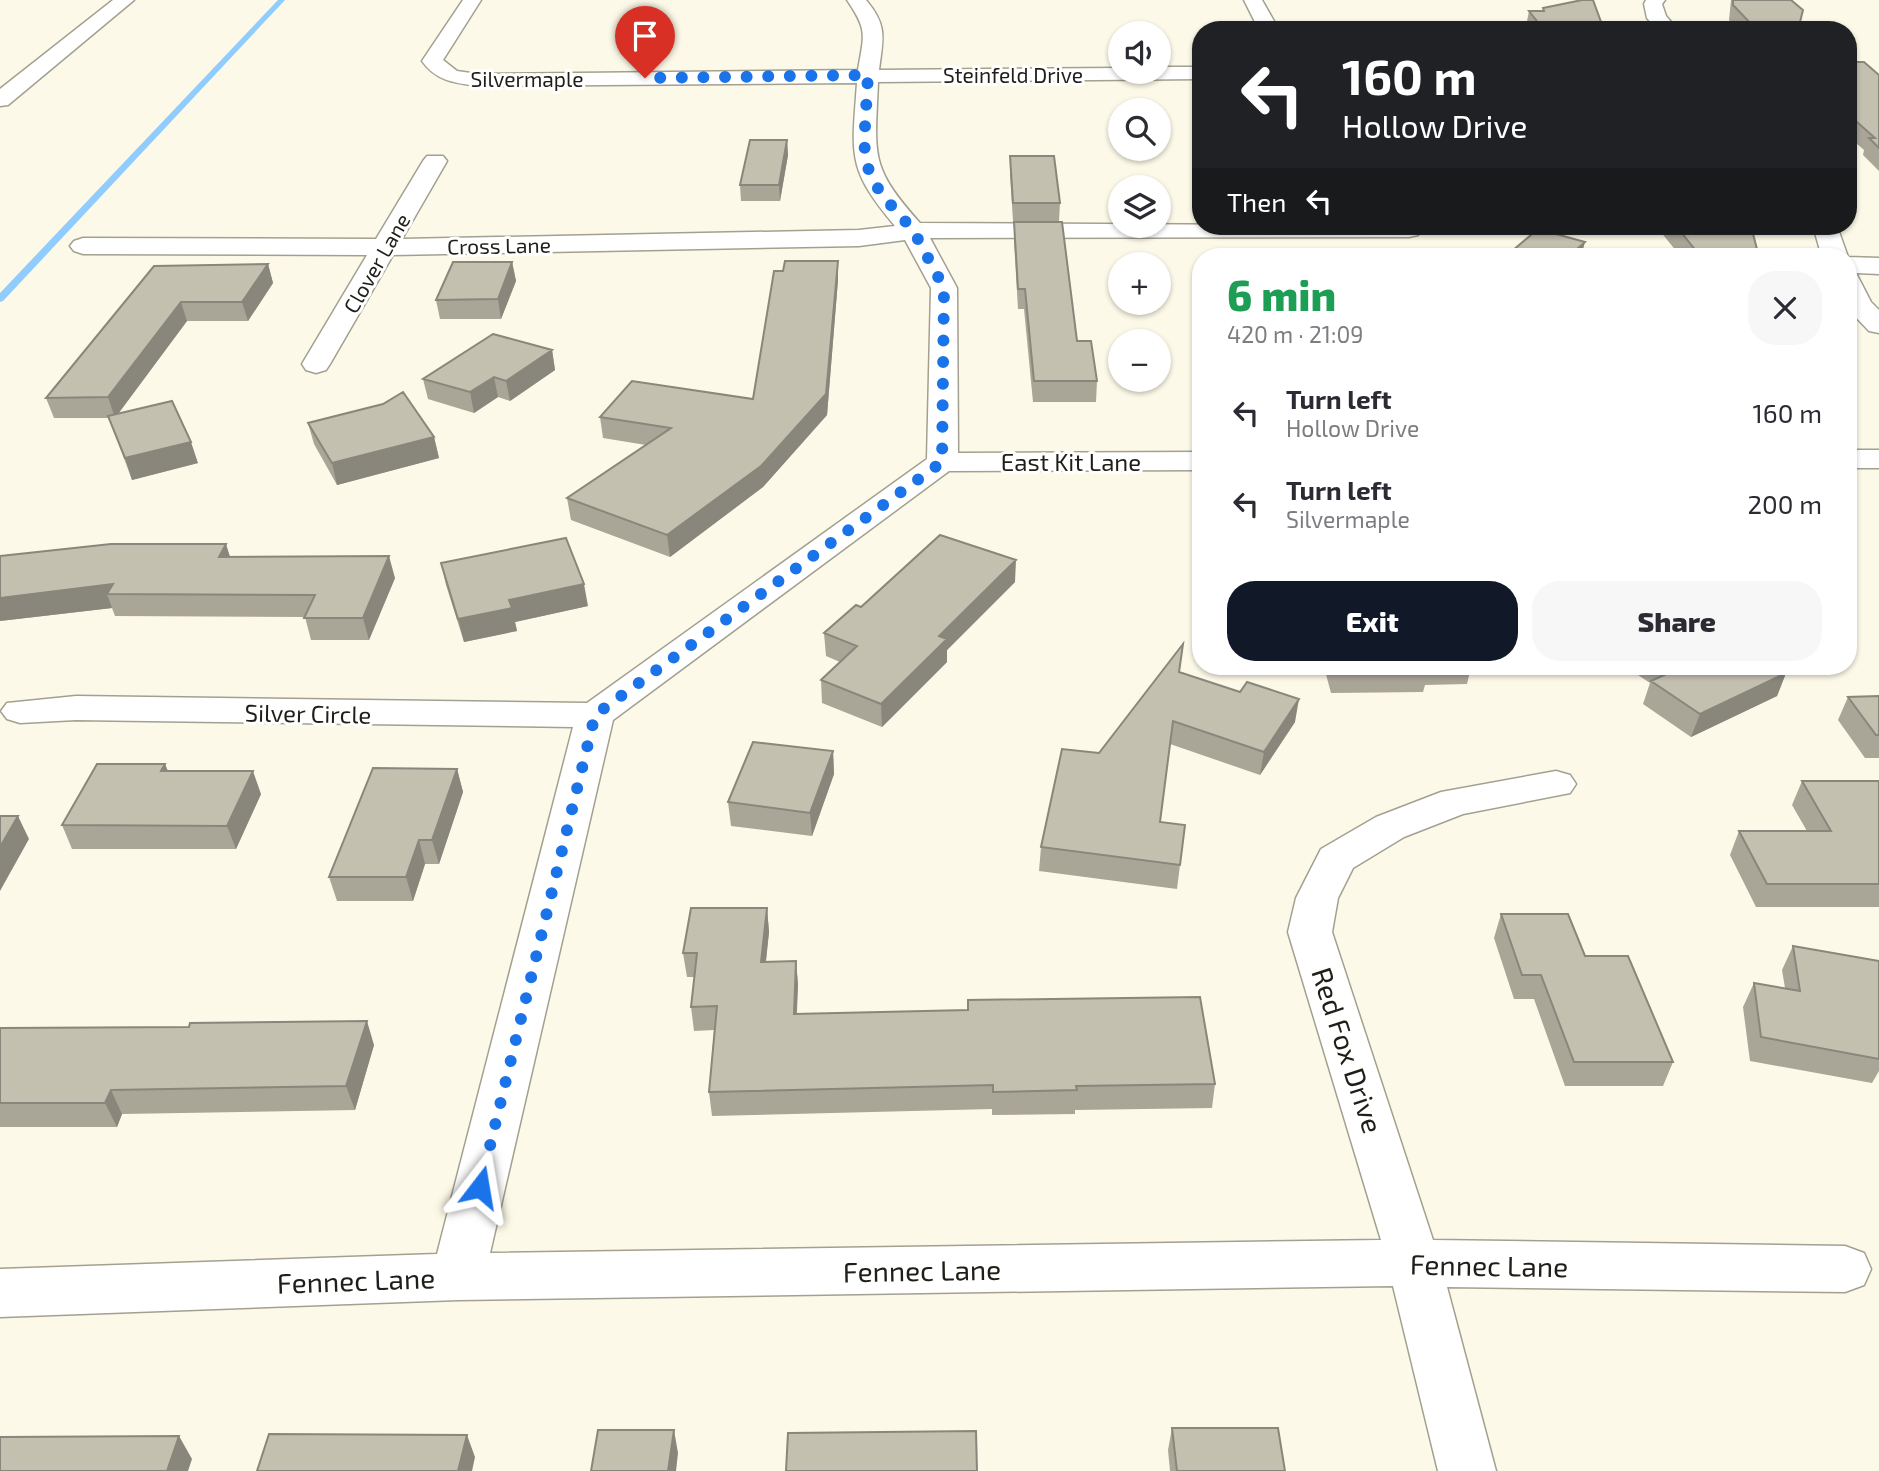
<!DOCTYPE html>
<meta charset="utf-8">
<style>
body{margin:0;font-family:"Exo 2",sans-serif;background:#f7f7f7;color:#2b2b33;height:100vh;display:flex;flex-direction:column;font-size:26px;white-space:nowrap}
*{box-sizing:border-box;margin:0}
p{font-size:23px;color:#7c7c81}
.icon{flex:none;width:38px;height:38px;fill:none;stroke:currentColor;stroke-width:2;stroke-linecap:round;stroke-linejoin:round}
.map{position:relative;flex:1;overflow:hidden}
.details{position:absolute;left:1192px;top:248px;width:665px;height:427px;display:flex;flex-direction:column;background:#fff;border-radius:28px;box-shadow:0 2px 5px #0004}
.details>*{flex:none}
.top-card{position:absolute;left:1192px;top:21px;width:665px;height:214px;border-radius:28px;box-shadow:0 2px 5px #0004;background:#202124;color:#fff;overflow:hidden}
.buttons{position:absolute;left:1108px;top:21px;display:grid;gap:14px}
.buttons a{display:grid;place-items:center;width:63px;height:63px;border-radius:50%;background:#fff;box-shadow:0 2px 5px #0004;font-size:35px}
.pin{position:absolute;display:grid;place-items:center;width:60px;height:60px;color:#fff;margin:-72px -30px;border-radius:50% 50% 50% 0;rotate:-45deg;box-shadow:0 0 7px #0007}
.pin .icon{rotate:45deg}
.me{position:absolute;width:77px;margin:-38px;rotate:14deg;stroke-linejoin:round;filter:drop-shadow(0 0 5px #0008)}
.turn{display:flex;align-items:center;gap:24px;height:147px;padding:0 35px;font-size:32px}
.turn .icon{width:91px;height:91px;stroke-width:2.5}
.turn b{display:block;font-size:49px;line-height:60px}
.then{display:flex;align-items:center;height:66px;padding:0 35px;background:#0003;gap:14px;font-size:26px}
.round{display:grid;place-items:center;flex:none;width:74px;height:74px;border-radius:28px;background:#f7f7f7}
.head{display:flex;align-items:center;justify-content:space-between;height:119px;padding:0 35px}
h1{font-size:42px;font-weight:800;line-height:52px;color:#1e9e55}
.cta{display:flex;gap:14px;margin-top:auto;padding:14px 35px}
.cta a{flex:1;height:80px;border-radius:28px;background:#111827;color:#fff;font-size:28px;font-weight:800;line-height:80px;text-align:center}
.cta a+a{background:#f7f7f7;color:#2b2b33}
ul{padding:0;list-style:none}
li{display:flex;align-items:center;gap:21px;height:91px;padding:0 35px}
li div{flex:1}
li b{display:block;font-size:26px}
li em{font-style:normal}
.map>svg:first-child{display:block}
.lines{fill:none;stroke-linecap:round;stroke-linejoin:round}
.stream{fill:#90ccfe;fill-rule:evenodd}
.minor-casing{stroke:#a4a090;stroke-width:3}
.minor{fill:#fff;fill-rule:evenodd}
.wall{fill:#a9a597}
.shaded-wall{fill:#89867b}
.building{fill:#c4c0b0;stroke:#89867b;stroke-width:2}
.route{stroke:#1a73e8;stroke-width:12;stroke-dasharray:0 21.6}
.labels{text-anchor:middle;dominant-baseline:central;stroke-width:6;stroke-linejoin:round;paint-order:stroke}
.far-street-label{font-size:21px;fill:#201e18;stroke:#fff}
.street-label{font-size:24px;fill:#201e18;stroke:#fff}
.near-street-label{font-size:28px;fill:#201e18;stroke:#fff}
</style>
<div class="map">
<svg width="1879" height="1471" viewBox="0 0 1879 1471">
<rect width="100%" height="100%" fill="#fdf9e8"/>
<g class="lines">
<path class="stream" d="M 278,0 L 285,0 L 3,301 L 0,302 L 0,293 Z"/>
<g class="minor-casing">
<path id="minor" d="M 113,0 L 134,0 L 8,105 L 0,106 L 0,89 Z
M 463,0 L 481,0 L 443,60 L 457,71 L 478,74 L 858,70 C 864,34 868,31 847,0 L 866,0 C 888,26 883,38 879,70 L 1120,68 L 1120,72 L 1158,72 L 1158,67 L 1200,67 L 1200,79 L 878,82 C 875,156 869,166 920,223 L 1419,226 L 1421,230 L 1418,235 L 1409,237 L 930,238 L 957,288 L 958,453 L 1200,452 L 1200,470 L 949,471 L 613,720 L 490,1253 L 1381,1240 L 1288,932 L 1296,898 L 1321,849 L 1376,817 L 1441,792 L 1556,771 L 1570,775 L 1576,784 L 1570,793 L 1463,814 L 1404,837 L 1353,868 L 1338,898 L 1332,932 L 1433,1240 L 1845,1246 L 1864,1253 L 1871,1269 L 1864,1285 L 1845,1292 L 1447,1287 L 1496,1471 L 1438,1471 L 1393,1286 L 458,1300 L 0,1317 L 0,1269 L 437,1254 L 573,727 L 76,720 L 20,723 L 7,719 L 1,711 L 7,703 L 76,696 L 587,703 L 927,459 L 931,288 L 905,240 L 859,246 L 393,255 L 330,364 L 326,370 L 316,373 L 306,370 L 302,364 L 367,255 L 83,254 L 74,251 L 70,246 L 74,241 L 83,238 L 376,239 L 423,161 L 427,156 L 443,156 L 447,161 L 402,239 L 859,230 L 895,226 C 846,168 852,155 857,83 L 478,86 C 455,83 436,81 422,61 Z
M 1244,0 L 1262,0 L 1279,30 L 1259,30 Z
M 1646,0 L 1665,0 L 1662,4 L 1666,16 L 1678,30 L 1657,30 L 1647,18 L 1644,4 Z
M 1813,226 L 1837,226 L 1848,257 L 1822,257 Z
M 1848,257 L 1879,258 L 1879,274 L 1856,273 L 1871,302 L 1879,310 L 1879,333 L 1869,331 L 1848,309 Z
M 1848,450 L 1879,450 L 1879,468 L 1848,468 Z"/>
</g>
<use href="#minor" class="minor"/>
</g>
<path class="wall" d="M 1731,0 L 1791,0 L 1798,30 L 1738,30 L 1729,20 Z
M 1543,8 L 1604,30 L 1529,30 L 1526,26 L 1529,11 L 1543,11 Z
M 1848,62 L 1879,75 L 1879,171 L 1863,155 L 1864,150 L 1848,136 Z
M 787,140 L 788,155 L 780,201 L 741,201 L 740,185 Z
M 1010,156 L 1060,203 L 1059,221 L 1013,221 L 1010,174 Z
M 1014,222 L 1097,381 L 1096,402 L 1033,402 L 1024,309 L 1018,309 L 1014,240 Z
M 1656,226 L 1751,226 L 1759,257 L 1681,257 Z
M 512,262 L 516,281 L 501,319 L 440,319 L 436,300 Z
M 268,264 L 273,283 L 248,321 L 187,321 L 118,414 L 198,463 L 132,480 L 109,418 L 54,418 L 46,398 L 154,266 Z
M 838,280 L 827,415 L 763,487 L 670,557 L 571,520 L 567,498 L 646,445 L 603,438 L 600,417 L 753,399 Z
M 552,350 L 555,370 L 510,401 L 498,397 L 474,413 L 428,399 L 423,379 Z
M 308,423 L 434,437 L 439,458 L 337,485 L 314,444 Z
M 231,557 L 395,578 L 369,640 L 311,640 L 305,617 L 115,616 L 112,608 L 0,621 Z
M 441,563 L 588,606 L 515,622 L 517,631 L 464,642 L 446,585 Z
M 1015,582 L 947,650 L 947,662 L 882,727 L 822,703 L 821,680 L 840,662 L 826,656 L 824,633 L 861,607 Z
M 1324,667 L 1471,667 L 1467,684 L 1425,685 L 1423,692 L 1331,693 Z
M 1626,667 L 1777,667 L 1786,673 L 1777,696 L 1691,737 L 1643,704 L 1650,683 Z
M 1180,672 L 1295,722 L 1260,775 L 1170,744 L 1160,822 L 1185,825 L 1177,889 L 1039,871 L 1041,847 L 1099,753 Z
M 1879,696 L 1879,758 L 1865,758 L 1838,720 L 1848,697 Z
M 833,751 L 834,774 L 812,836 L 731,826 L 728,802 Z
M 165,764 L 168,771 L 261,794 L 236,849 L 72,849 L 62,825 Z
M 457,769 L 463,792 L 439,864 L 425,864 L 413,901 L 337,901 L 329,877 Z
M 1802,781 L 1879,781 L 1879,907 L 1756,907 L 1730,855 L 1739,831 L 1807,831 L 1792,805 Z
M 767,908 L 769,932 L 766,962 L 796,961 L 798,985 L 797,1014 L 1215,1084 L 1212,1108 L 1075,1110 L 1075,1114 L 992,1115 L 992,1109 L 712,1116 L 709,1092 L 714,1030 L 694,1031 L 691,1007 L 694,977 L 687,977 L 683,953 Z
M 1501,914 L 1585,956 L 1673,1062 L 1663,1086 L 1565,1086 L 1534,999 L 1514,999 L 1494,938 Z
M 1793,946 L 1879,961 L 1879,1071 L 1872,1083 L 1750,1061 L 1743,1007 L 1754,983 L 1785,988 L 1782,970 Z
M 0,1028 L 374,1045 L 355,1110 L 122,1114 L 117,1127 L 0,1127 Z
M 1172,1428 L 1285,1471 L 1170,1471 L 1168,1450 Z"/>
<path class="shaded-wall" d="M 787,140 L 788,155 L 780,201 L 779,185 Z
M 1585,242 L 1581,257 L 1568,257 Z
M 838,261 L 838,280 L 827,415 L 763,487 L 670,557 L 667,535 L 761,466 Z
M 512,262 L 516,281 L 501,319 L 498,299 Z
M 268,264 L 273,283 L 248,321 L 242,302 Z
M 181,302 L 187,321 L 115,418 L 108,397 Z
M 552,350 L 555,370 L 510,401 L 506,381 Z
M 494,377 L 498,397 L 474,413 L 470,392 Z
M 434,437 L 439,458 L 337,485 L 332,463 Z
M 191,442 L 198,463 L 132,480 L 125,458 Z
M 226,544 L 233,566 L 219,557 Z
M 389,556 L 395,578 L 369,640 L 363,618 Z
M 1016,560 L 1015,582 L 947,650 L 947,662 L 882,727 L 881,704 L 939,636 Z
M 113,584 L 107,594 L 112,608 L 0,621 L 0,598 Z
M 584,584 L 588,606 L 515,622 L 517,631 L 464,642 L 458,619 L 509,600 Z
M 1786,673 L 1777,696 L 1691,737 L 1700,714 Z
M 1299,699 L 1295,722 L 1260,775 L 1264,752 Z
M 833,751 L 834,774 L 812,836 L 810,813 Z
M 165,764 L 174,787 L 161,771 Z
M 457,769 L 463,792 L 439,864 L 432,840 Z
M 253,771 L 261,794 L 236,849 L 227,826 Z
M 18,816 L 29,839 L 0,891 L 0,847 Z
M 419,840 L 425,864 L 413,901 L 406,877 Z
M 767,908 L 769,932 L 763,986 L 761,962 Z
M 796,961 L 798,985 L 795,1038 L 794,1014 Z
M 367,1021 L 374,1045 L 355,1110 L 346,1086 Z
M 111,1090 L 122,1114 L 117,1127 L 105,1103 Z
M 674,1430 L 678,1453 L 676,1471 L 668,1471 Z
M 467,1435 L 475,1457 L 472,1471 L 458,1471 Z
M 179,1436 L 192,1459 L 188,1471 L 167,1471 Z"/>
<path class="building" d="M 1582,0 L 1593,0 L 1604,30 L 1544,30 L 1529,11 L 1544,11 L 1543,8 Z
M 1733,0 L 1791,0 L 1803,10 L 1798,30 L 1757,30 L 1733,5 Z
M 1848,62 L 1864,62 L 1879,75 L 1879,148 L 1869,138 L 1875,138 L 1848,114 Z
M 750,140 L 787,140 L 779,185 L 740,185 Z
M 1010,156 L 1054,156 L 1060,203 L 1013,203 Z
M 1014,222 L 1062,222 L 1077,341 L 1091,341 L 1097,381 L 1034,381 L 1025,289 L 1018,289 Z
M 1676,226 L 1751,226 L 1759,257 L 1701,257 Z
M 1538,229 L 1585,242 L 1568,257 L 1505,257 Z
M 785,261 L 838,261 L 826,394 L 761,466 L 667,535 L 567,498 L 671,428 L 600,417 L 632,381 L 753,399 L 774,271 L 783,271 Z
M 453,262 L 512,262 L 498,299 L 436,300 Z
M 268,264 L 242,302 L 181,302 L 108,397 L 46,398 L 154,266 Z
M 493,334 L 552,350 L 506,381 L 494,377 L 470,392 L 423,379 Z
M 403,392 L 434,437 L 332,463 L 308,423 L 383,404 Z
M 172,401 L 191,442 L 125,458 L 108,416 Z
M 940,535 L 1016,560 L 939,636 L 947,639 L 881,704 L 821,680 L 857,646 L 824,633 L 856,605 L 861,607 Z
M 566,538 L 584,584 L 509,600 L 512,608 L 458,619 L 441,563 Z
M 111,544 L 226,544 L 219,557 L 389,556 L 363,618 L 304,618 L 315,595 L 107,594 L 113,584 L 0,598 L 0,556 Z
M 1183,644 L 1179,672 L 1240,692 L 1247,682 L 1299,699 L 1264,752 L 1173,721 L 1160,822 L 1185,825 L 1180,865 L 1041,847 L 1062,749 L 1099,753 Z
M 1335,667 L 1427,667 L 1428,669 L 1335,670 Z
M 1667,667 L 1777,667 L 1786,673 L 1700,714 L 1651,681 L 1673,671 Z
M 1879,696 L 1879,735 L 1876,735 L 1848,697 Z
M 753,742 L 833,751 L 810,813 L 728,802 Z
M 97,764 L 165,764 L 161,771 L 253,771 L 227,826 L 62,825 Z
M 373,768 L 457,769 L 432,840 L 419,840 L 406,877 L 329,877 Z
M 1802,781 L 1879,781 L 1879,884 L 1767,884 L 1739,831 L 1831,831 Z
M 0,816 L 18,816 L 0,847 Z
M 691,908 L 767,908 L 761,962 L 796,961 L 794,1014 L 968,1010 L 968,1000 L 1200,997 L 1215,1084 L 1076,1086 L 1077,1090 L 993,1092 L 993,1085 L 709,1092 L 717,1006 L 691,1007 L 697,953 L 683,953 Z
M 1501,914 L 1568,914 L 1585,956 L 1628,956 L 1673,1062 L 1574,1062 L 1541,975 L 1522,975 Z
M 1793,946 L 1879,961 L 1879,1059 L 1761,1037 L 1754,983 L 1800,991 Z
M 367,1021 L 346,1086 L 111,1090 L 105,1103 L 0,1103 L 0,1028 L 189,1027 L 190,1023 Z
M 1172,1428 L 1278,1428 L 1285,1471 L 1177,1471 Z
M 598,1430 L 674,1430 L 668,1471 L 591,1471 Z
M 976,1431 L 977,1471 L 786,1471 L 788,1433 Z
M 269,1434 L 467,1435 L 458,1471 L 257,1471 Z
M 179,1436 L 167,1471 L 0,1471 L 0,1437 Z"/>
<g class="lines">
<path class="route" d="M 480,1187 L 595,715 L 942,462 L 944,288 L 913,230 L 881,194 L 869,172 L 864,144 L 868,75 L 645,78"/>
</g>
<g class="labels">
<g class="far-street-label">
<text x="1013" y="74">Steinfeld Drive</text>
<text x="527" y="78">Silvermaple</text>
<text transform="translate(499 245) rotate(-1)">Cross Lane</text>
<text transform="translate(376 263) rotate(-60)">Clover Lane</text>
</g>
<g class="street-label">
<text x="1071" y="461">East Kit Lane</text>
<text transform="translate(308 713) rotate(1)">Silver Circle</text>
</g>
<g class="near-street-label">
<text transform="translate(1348 1050) rotate(72)">Red Fox Drive</text>
<text transform="translate(1489 1265) rotate(1)">Fennec Lane</text>
<text transform="translate(922 1270) rotate(-1)">Fennec Lane</text>
<text transform="translate(356 1280) rotate(-2)">Fennec Lane</text>
</g>
</g>
</svg>
<div class="buttons">
<a><svg class="icon" aria-label="sound" viewBox="0 0 24 24"><path d="M4 9h4l5-4v14l-5-4H4zM17 9q2 3 0 6"/></svg></a>
<a><svg class="icon" aria-label="search" viewBox="0 0 24 24"><circle cx="10" cy="10" r="6"/><path d="M15 15l6 6"/></svg></a>
<a><svg class="icon" aria-label="layers" viewBox="0 0 24 24"><path d="M12 4l9 5-9 5-9-5zM3 14l9 5 9-5"/></svg></a>
<a>+</a>
<a>−</a>
</div>
<div class="pin" style="left:645px;top:78px;background:#d93025"><svg class="icon" aria-label="arrive" viewBox="0 0 24 24"><path d="M6 21V4h12l-3 4 3 4H6"/></svg></div>
<svg class="me" style="left:480px;top:1187px" viewBox="-20 -20 40 40"><path d="M0-17L14 15 0 8-14 15z" fill="#1a73e8" stroke="#fff" stroke-width="4"/></svg>
<div class="top-card">
<div class="turn"><svg class="icon" aria-label="left" viewBox="0 0 24 24"><path d="M17 20v-9H6M10 6l-5 5 5 5"/></svg><div><b>160 m</b>Hollow Drive</div></div>
<div class="then">Then<svg class="icon" aria-label="left" viewBox="0 0 24 24"><path d="M17 20v-9H6M10 6l-5 5 5 5"/></svg></div>
</div>
<section class="details">
<div class="head"><div><h1>6 min</h1><p>420 m · 21:09</p></div><a class="round"><svg class="icon" aria-label="close" viewBox="0 0 24 24"><path d="M6 6l12 12M18 6L6 18"/></svg></a></div>
<ul>
<li><svg class="icon" aria-label="left" viewBox="0 0 24 24"><path d="M17 20v-9H6M10 6l-5 5 5 5"/></svg><div><b>Turn left</b><p>Hollow Drive</p></div><em>160 m</em></li>
<li><svg class="icon" aria-label="left" viewBox="0 0 24 24"><path d="M17 20v-9H6M10 6l-5 5 5 5"/></svg><div><b>Turn left</b><p>Silvermaple</p></div><em>200 m</em></li>
</ul>
<div class="cta"><a>Exit</a><a>Share</a></div>
</section>
</div>
